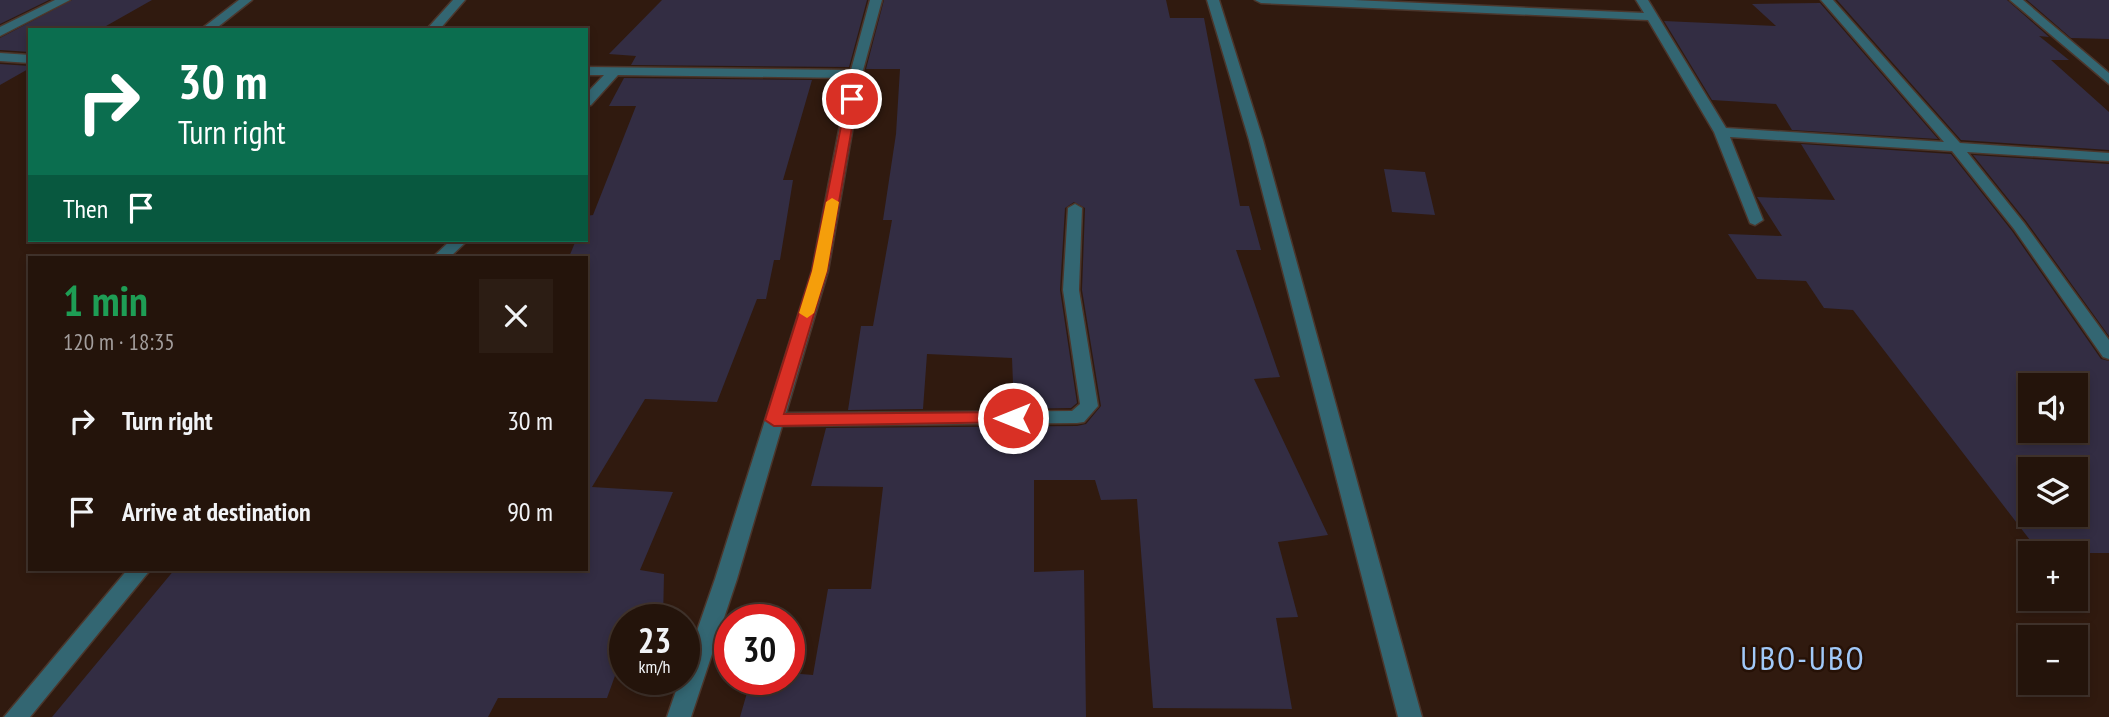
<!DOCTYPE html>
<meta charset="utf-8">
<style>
body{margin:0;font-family:"PT Sans Narrow",sans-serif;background:#2c1d14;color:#f1f3f6;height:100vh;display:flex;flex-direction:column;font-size:26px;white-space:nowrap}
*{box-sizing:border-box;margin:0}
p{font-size:23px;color:#a39e9d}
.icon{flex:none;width:38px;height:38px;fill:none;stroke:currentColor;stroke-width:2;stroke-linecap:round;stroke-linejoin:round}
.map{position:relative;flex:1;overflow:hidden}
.sheet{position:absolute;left:28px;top:256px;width:560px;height:315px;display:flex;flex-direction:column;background:#24140b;border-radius:0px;box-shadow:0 4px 10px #0003,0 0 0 2px #41332c}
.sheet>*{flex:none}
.hud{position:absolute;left:28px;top:28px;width:560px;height:214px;border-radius:0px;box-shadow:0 4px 10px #0003,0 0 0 2px #41332c;background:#0b6e4f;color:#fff;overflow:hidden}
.buttons{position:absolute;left:2018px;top:373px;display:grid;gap:14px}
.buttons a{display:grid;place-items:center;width:70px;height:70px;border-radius:0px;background:#24140b;box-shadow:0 4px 10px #0003,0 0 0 2px #41332c;font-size:35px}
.speed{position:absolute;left:609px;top:604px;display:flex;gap:14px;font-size:35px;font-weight:700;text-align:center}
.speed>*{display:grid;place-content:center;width:91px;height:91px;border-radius:50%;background:#24140b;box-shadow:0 4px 10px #0003,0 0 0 2px #41332c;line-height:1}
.speed small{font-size:18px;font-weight:400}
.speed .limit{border:10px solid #d22;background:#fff;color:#111}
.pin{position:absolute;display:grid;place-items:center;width:60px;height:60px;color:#fff;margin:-30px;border:4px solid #fff;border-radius:50%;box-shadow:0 2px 7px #0007}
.me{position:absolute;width:77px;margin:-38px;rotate:270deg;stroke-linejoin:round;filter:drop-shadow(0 0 5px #0008)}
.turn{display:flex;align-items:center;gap:24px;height:147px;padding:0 35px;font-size:32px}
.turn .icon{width:91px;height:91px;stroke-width:2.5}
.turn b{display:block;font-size:49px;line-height:60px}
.then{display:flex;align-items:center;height:66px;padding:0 35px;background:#0003;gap:14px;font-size:26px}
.round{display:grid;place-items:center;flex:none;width:74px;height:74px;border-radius:0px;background:#2c1d14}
.summary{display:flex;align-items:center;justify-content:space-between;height:119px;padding:0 35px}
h1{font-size:42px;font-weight:800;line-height:52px;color:#1e9e55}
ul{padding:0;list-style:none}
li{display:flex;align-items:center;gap:21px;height:91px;padding:0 35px}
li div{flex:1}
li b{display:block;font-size:26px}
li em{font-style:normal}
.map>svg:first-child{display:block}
.building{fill:#332d43;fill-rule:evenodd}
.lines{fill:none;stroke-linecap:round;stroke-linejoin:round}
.minor-casing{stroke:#4b362c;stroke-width:3}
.minor{fill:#336672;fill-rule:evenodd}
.route{fill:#d93025;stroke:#8d1f18;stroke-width:2}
.slow{fill:#f59e0b}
.labels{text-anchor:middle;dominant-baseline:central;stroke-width:5;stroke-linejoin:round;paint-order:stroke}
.near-quarter-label{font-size:33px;letter-spacing:2px;fill:#a1c9f9;stroke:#261106}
</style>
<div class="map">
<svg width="2109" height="717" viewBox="0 0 2109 717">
<rect width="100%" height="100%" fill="#301a0f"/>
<path class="building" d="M 0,0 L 49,0 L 0,24 Z
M 72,0 L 152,0 L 99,30 L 30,30 L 30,52 L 0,50 L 0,38 Z
M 662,0 L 867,0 L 849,67 L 631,65 L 636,56 L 609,54 Z
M 884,0 L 1166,0 L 1170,18 L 1204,18 L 1240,206 L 1249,206 L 1261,250 L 1236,250 L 1280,377 L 1254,379 L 1328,535 L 1278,542 L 1298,617 L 1276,618 L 1292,709 L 1153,708 L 1137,499 L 1101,500 L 1095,480 L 1034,480 L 1034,572 L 1084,570 L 1086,717 L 740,717 L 751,679 L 789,679 L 789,673 L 813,675 L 828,589 L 871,589 L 883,487 L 811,486 L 826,428 L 1077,426 L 1086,424 L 1101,406 L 1082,290 L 1085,208 L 1074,202 L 1065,208 L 1060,290 L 1077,403 L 1071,408 L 1014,409 L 1012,358 L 927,354 L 923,409 L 848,410 L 861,326 L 873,326 L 892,220 L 883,220 L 896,134 L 900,69 L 866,69 Z
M 1837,0 L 2007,0 L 2049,37 L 2039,36 L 2069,60 L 2051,60 L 2109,112 L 2109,150 L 1961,140 Z
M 2027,0 L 2109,0 L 2109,39 L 2071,38 Z
M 1820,3 L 1938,139 L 1792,130 L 1776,104 L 1712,100 L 1664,21 L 1776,26 L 1752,4 Z
M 0,64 L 30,66 L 30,68 L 0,85 Z
M 624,78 L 812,80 L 783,180 L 793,180 L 780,260 L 774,260 L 766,299 L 757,299 L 717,402 L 645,399 L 592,487 L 673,492 L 640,570 L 664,574 L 663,620 L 625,620 L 625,648 L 607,698 L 498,698 L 488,717 L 52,717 L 175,569 L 301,571 L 303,569 L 586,569 L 586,257 L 569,257 L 576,240 L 586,240 L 586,216 L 593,215 L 636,106 L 609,106 Z
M 1801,144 L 1951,154 L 2012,231 L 2101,359 L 2109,361 L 2109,553 L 2040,553 L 1853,310 L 1824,308 L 1806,281 L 1757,279 L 1728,234 L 1782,236 L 1757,197 L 1835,200 ZM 2030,385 L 2076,385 L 2076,430 L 2030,430 ZM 2030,469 L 2076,469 L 2076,514 L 2030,514 Z
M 1973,155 L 2109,164 L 2109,336 L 2026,221 Z
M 1384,169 L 1425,172 L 1435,215 L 1392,212 Z"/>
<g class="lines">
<g class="minor-casing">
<path id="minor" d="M 55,0 L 70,0 L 0,36 L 0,27 Z
M 239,0 L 252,0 L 214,30 L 200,30 Z
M 453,0 L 465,0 L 439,30 L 426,30 Z
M 870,0 L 882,0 L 862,74 L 828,271 L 786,413 L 1072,411 L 1080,404 L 1063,290 L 1068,208 L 1075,204 L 1082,208 L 1079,290 L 1098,406 L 1084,422 L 1077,423 L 782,426 L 737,579 L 691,717 L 667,717 L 680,679 L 684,679 L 684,668 L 715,579 L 812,271 L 849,78 L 618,75 L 591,105 L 586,106 L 586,94 L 604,75 L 586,75 L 586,67 L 851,70 Z
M 1207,0 L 1219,0 L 1263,140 L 1422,717 L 1398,717 L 1249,140 Z
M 1255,0 L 1353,0 L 1644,13 L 1636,0 L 1648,0 L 1726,128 L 1944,142 L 1821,0 L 1833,0 L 1960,143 L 2109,153 L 2109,161 L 1967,152 L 2024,223 L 2109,340 L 2109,359 L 2103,357 L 2014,229 L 1952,151 L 1730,137 L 1763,220 L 1755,225 L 1750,223 L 1714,132 L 1648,20 L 1261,3 Z
M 2010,0 L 2023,0 L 2109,73 L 2109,84 Z
M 0,53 L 30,55 L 30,63 L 0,61 Z
M 451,240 L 468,240 L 450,257 L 433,257 Z
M 128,569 L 151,569 L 30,717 L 4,717 Z"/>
</g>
<use href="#minor" class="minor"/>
</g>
<path class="route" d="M 847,96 L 857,99 L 827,271 L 784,414 L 1013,412 L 1019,414 L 1022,418 L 1019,422 L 774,426 L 765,420 L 812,271 Z"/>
<path class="slow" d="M 832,198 L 839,202 L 827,271 L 814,313 L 807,318 L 799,313 L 812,271 L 826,202 Z"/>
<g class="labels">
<g class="near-quarter-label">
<text x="1803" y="657">UBO-UBO</text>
</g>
</g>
</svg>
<div class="buttons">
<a><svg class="icon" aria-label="sound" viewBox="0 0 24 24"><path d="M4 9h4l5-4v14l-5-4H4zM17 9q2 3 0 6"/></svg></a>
<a><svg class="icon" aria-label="layers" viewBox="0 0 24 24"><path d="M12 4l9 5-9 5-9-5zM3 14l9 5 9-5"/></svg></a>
<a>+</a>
<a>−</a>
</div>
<div class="speed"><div>23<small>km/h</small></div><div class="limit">30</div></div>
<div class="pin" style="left:852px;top:99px;background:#d93025"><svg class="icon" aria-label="arrive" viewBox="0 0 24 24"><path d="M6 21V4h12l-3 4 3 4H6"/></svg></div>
<svg class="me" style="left:1013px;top:418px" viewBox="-20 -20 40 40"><circle r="17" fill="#d93025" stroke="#fff" stroke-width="3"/><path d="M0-11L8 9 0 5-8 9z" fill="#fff"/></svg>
<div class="hud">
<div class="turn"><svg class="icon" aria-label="right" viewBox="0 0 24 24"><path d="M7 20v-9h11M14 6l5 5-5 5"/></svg><div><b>30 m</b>Turn right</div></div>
<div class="then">Then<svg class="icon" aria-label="arrive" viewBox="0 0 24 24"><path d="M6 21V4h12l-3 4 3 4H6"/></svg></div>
</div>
<section class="sheet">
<div class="summary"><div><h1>1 min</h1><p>120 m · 18:35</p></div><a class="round"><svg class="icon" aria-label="close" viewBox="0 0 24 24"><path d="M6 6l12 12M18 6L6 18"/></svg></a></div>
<ul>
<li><svg class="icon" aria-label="right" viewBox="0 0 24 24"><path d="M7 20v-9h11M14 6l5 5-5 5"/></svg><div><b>Turn right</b></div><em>30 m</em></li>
<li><svg class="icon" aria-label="arrive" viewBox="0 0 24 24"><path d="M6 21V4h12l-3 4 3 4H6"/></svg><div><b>Arrive at destination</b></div><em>90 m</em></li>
</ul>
</section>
</div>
